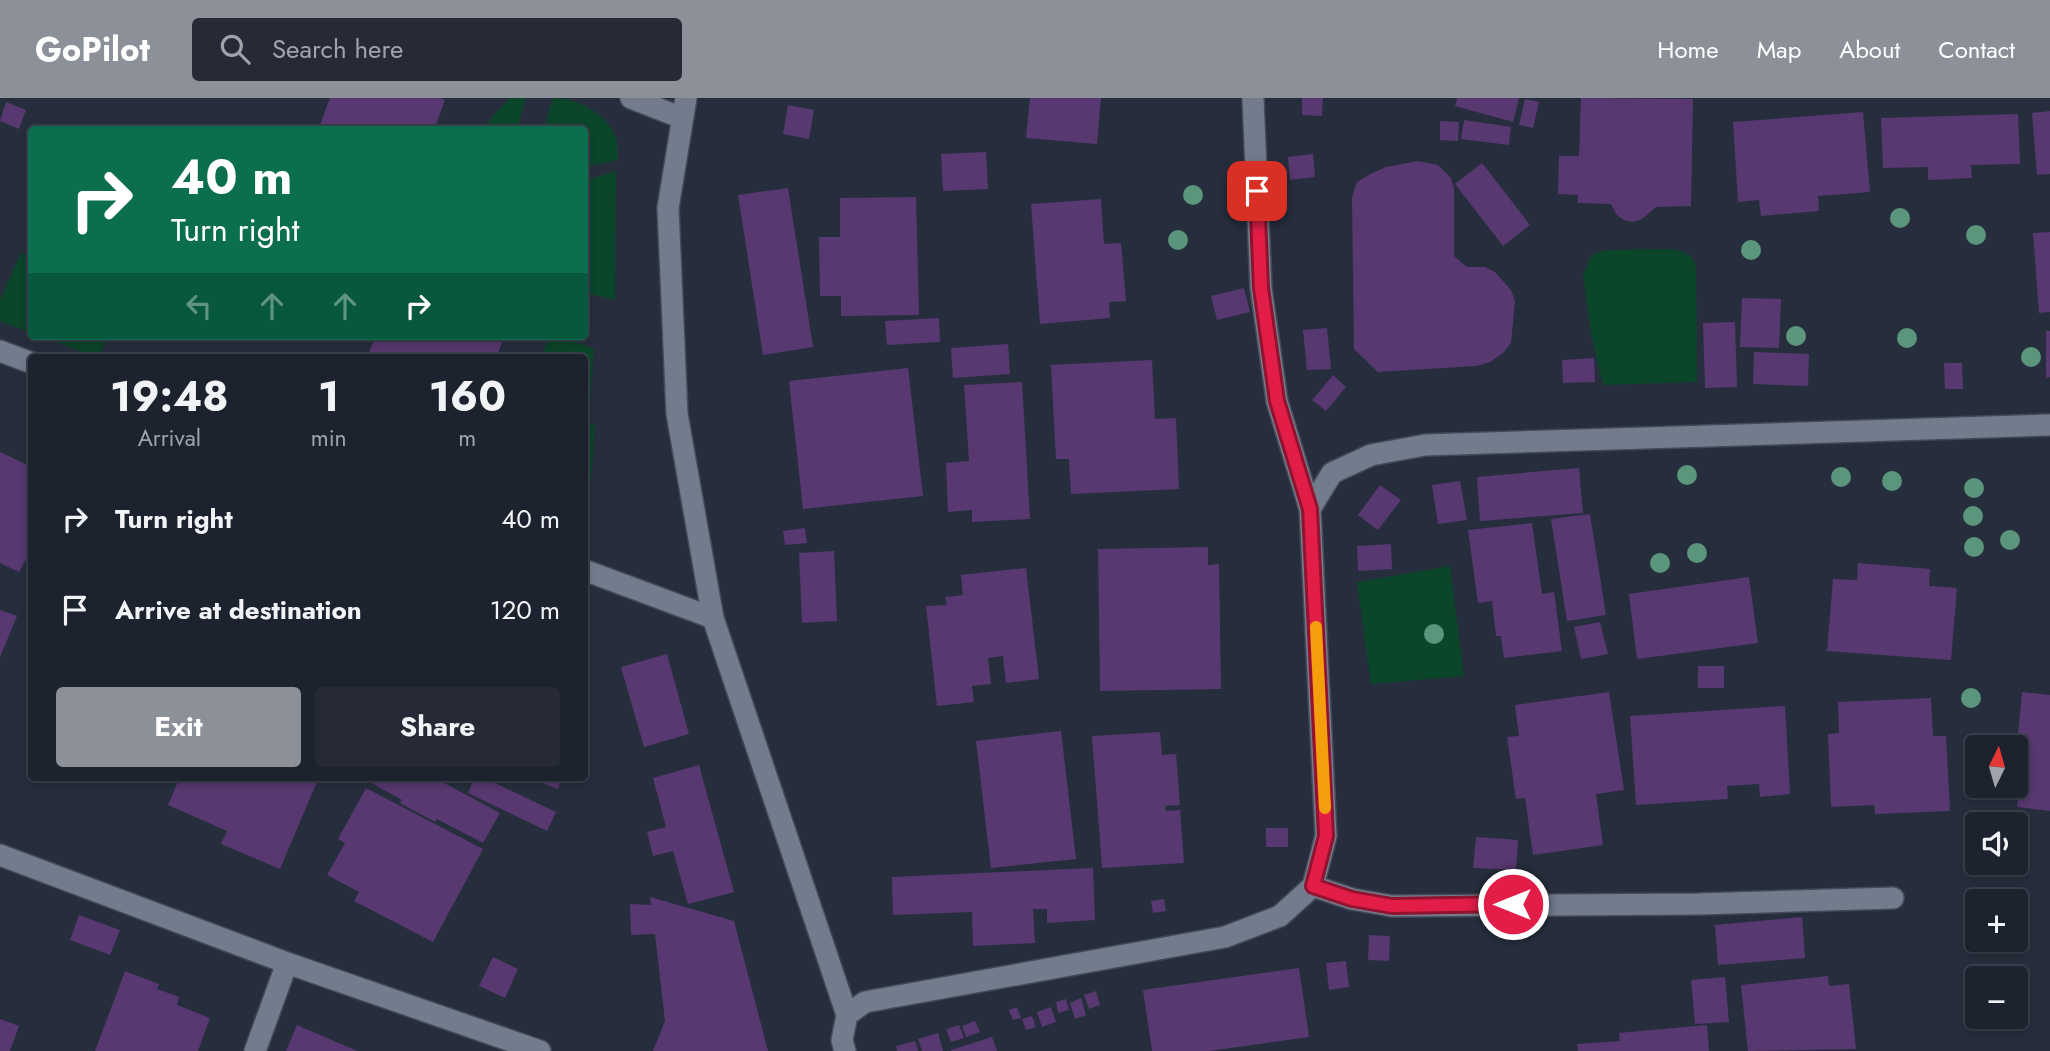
<!DOCTYPE html>
<meta charset="utf-8">
<style>
body{margin:0;font-family:Jost,sans-serif;background:#252a36;color:#f1f3f6;height:100vh;display:flex;flex-direction:column;font-size:26px;white-space:nowrap}
*{box-sizing:border-box;margin:0}
p{font-size:23px;color:#a0a4aa}
.icon{flex:none;width:38px;height:38px;fill:none;stroke:currentColor;stroke-width:2;stroke-linecap:round;stroke-linejoin:round}
.map{position:relative;flex:1;overflow:hidden}
.sheet{position:absolute;left:28px;top:256px;width:560px;height:427px;display:flex;flex-direction:column;background:#1c222e;border-radius:7px;box-shadow:0 4px 10px #0003,0 0 0 2px #3a3f4a}
.sheet>*{flex:none}
.top-card{position:absolute;left:28px;top:28px;width:560px;height:214px;border-radius:7px;box-shadow:0 4px 10px #0003,0 0 0 2px #3a3f4a;background:#0b6e4f;color:#fff;overflow:hidden}
.needle{width:46px;rotate:5deg}
.controls{position:absolute;left:1965px;top:637px;display:grid;gap:14px}
.controls a{display:grid;place-items:center;width:63px;height:63px;border-radius:7px;background:#1c222e;box-shadow:0 4px 10px #0003,0 0 0 2px #3a3f4a;font-size:35px}
.pin{position:absolute;display:grid;place-items:center;width:60px;height:60px;color:#fff;margin:-30px;border-radius:14px;box-shadow:0 4px 10px #0006}
.me{position:absolute;width:77px;margin:-38px;rotate:270deg;stroke-linejoin:round;filter:drop-shadow(0 0 5px #0008)}
.turn{display:flex;align-items:center;gap:24px;height:147px;padding:0 28px;font-size:32px}
.turn .icon{width:91px;height:91px;stroke-width:2.5}
.turn b{display:block;font-size:49px;line-height:60px}
.lanes{display:flex;align-items:center;height:66px;padding:0 28px;background:#0003;justify-content:center;gap:35px;direction:ltr}
.lanes .off{opacity:.35}
.eta{display:flex;justify-content:space-evenly;align-items:center;height:119px;text-align:center}
.eta b{font-size:42px;font-weight:700;line-height:49px}
.primary-button{display:flex;gap:14px;margin-top:auto;padding:14px 28px}
.primary-button a{flex:1;height:80px;border-radius:7px;background:#8c9099;color:#fff;font-size:28px;font-weight:700;line-height:80px;text-align:center}
.primary-button a+a{background:#252a36;color:#f1f3f6}
ul{padding:0;list-style:none}
li{display:flex;align-items:center;gap:21px;height:91px;padding:0 28px}
li div{flex:1}
li b{display:block;font-size:26px}
li em{font-style:normal}
header{display:flex;align-items:center;gap:42px;box-sizing:border-box;height:98px;padding:0 35px;background:#8c9099;color:#fff}
header strong{font-size:33px}
nav{display:flex;gap:38px;margin-inline-start:auto;font-size:24px}
.search{width:490px;height:63px;background:#252a36;display:flex;align-items:center;gap:18px;box-sizing:border-box;padding:0 24px;border-radius:7px;color:#a0a4aa;font-size:26px}
.map>svg:first-child{display:block}
.green{fill:#0b452a}
.building{fill:#583870}
.lines{fill:none;stroke-linecap:round;stroke-linejoin:round}
.street-casing{stroke:#434956;stroke-width:24}
.street{stroke:#737c8d;stroke-width:21}
.tree{fill:#5a957c}
.route-casing{stroke:#92132f;stroke-width:18}
.route{stroke:#e11d48;stroke-width:12}
.slow{stroke:#f59e0b;stroke-width:12}
</style>
<header>
<strong>GoPilot</strong>
<div class="search"><svg class="icon" aria-label="search" viewBox="0 0 24 24"><circle cx="10" cy="10" r="6"/><path d="M15 15l6 6"/></svg>Search here</div>
<nav><a>Home</a><a>Map</a><a>About</a><a>Contact</a></nav>
</header>
<div class="map">
<svg width="2050" height="953" viewBox="0 0 2050 953">
<rect width="100%" height="100%" fill="#262e3d"/>
<path class="green" d="M 510,0 L 526,0 L 517,31 L 485,31 L 491,20 Z
M 553,0 C 577,0 607,15 616,40 C 618,46 617,55 618,62 L 585,69 L 584,32 L 544,31 Z
M 616,73 L 615,202 L 585,195 L 586,82 Z
M 1671,151 C 1685,154 1693,155 1696,170 L 1697,284 L 1603,287 L 1591,236 L 1583,176 L 1592,157 L 1605,152 Z
M 21,155 L 31,159 L 31,235 L 0,223 L 0,202 Z
M 40,238 L 107,238 L 99,259 L 96,259 Z
M 550,238 L 559,238 L 594,251 L 590,306 L 585,304 L 584,259 L 541,259 Z
M 584,325 L 595,327 L 591,382 L 585,380 Z
M 1450,468 L 1464,578 L 1371,586 L 1357,484 Z"/>
<path class="building" d="M 330,0 L 440,0 L 445,2 L 434,32 L 318,32 Z
M 1030,0 L 1101,0 L 1097,46 L 1026,40 Z
M 1302,0 L 1323,0 L 1322,18 L 1302,17 Z
M 1457,0 L 1519,0 L 1513,24 L 1455,8 Z
M 1581,0 L 1693,1 L 1691,108 L 1656,109 L 1642,121 L 1633,124 L 1624,122 L 1617,117 L 1611,106 L 1578,105 L 1578,97 L 1558,96 L 1559,58 L 1579,58 Z
M 1525,1 L 1539,4 L 1533,30 L 1519,27 Z
M 6,4 L 26,12 L 19,31 L 0,23 Z
M 788,7 L 814,12 L 809,41 L 783,36 Z
M 2050,13 L 2050,76 L 2037,77 L 2032,15 Z
M 1863,14 L 1870,94 L 1818,98 L 1819,113 L 1761,118 L 1759,102 L 1738,104 L 1733,24 Z
M 2018,16 L 2020,66 L 1971,67 L 1972,80 L 1928,82 L 1928,69 L 1883,70 L 1881,20 Z
M 1464,22 L 1511,29 L 1509,47 L 1461,41 Z
M 1440,23 L 1459,24 L 1458,43 L 1440,42 Z
M 986,54 L 988,91 L 943,93 L 941,56 Z
M 1313,56 L 1315,79 L 1290,82 L 1288,59 Z
M 1418,63 L 1438,67 L 1451,80 L 1454,90 L 1454,158 L 1467,169 L 1485,169 L 1495,174 L 1511,192 L 1515,203 L 1511,245 L 1503,255 L 1490,264 L 1476,268 L 1378,274 L 1354,251 L 1352,99 L 1357,84 L 1370,76 L 1386,69 Z
M 1482,65 L 1530,127 L 1503,148 L 1455,86 Z
M 788,90 L 813,249 L 763,257 L 738,97 Z
M 916,99 L 919,217 L 841,218 L 841,198 L 820,198 L 819,139 L 840,139 L 840,100 Z
M 1101,101 L 1104,146 L 1121,145 L 1126,203 L 1109,204 L 1110,220 L 1040,226 L 1031,106 Z
M 2050,134 L 2050,214 L 2039,215 L 2033,135 Z
M 1244,190 L 1250,214 L 1217,222 L 1211,198 Z
M 1742,200 L 1781,201 L 1779,250 L 1740,249 Z
M 939,220 L 940,244 L 887,247 L 885,223 Z
M 1735,224 L 1737,289 L 1705,290 L 1703,225 Z
M 1327,230 L 1331,271 L 1307,272 L 1303,232 Z
M 2046,233 L 2050,233 L 2050,279 L 2046,280 Z
M 376,238 L 505,238 L 496,259 L 367,259 Z
M 1008,246 L 1010,276 L 953,280 L 951,250 Z
M 1754,254 L 1809,256 L 1808,288 L 1753,286 Z
M 1594,260 L 1595,284 L 1563,285 L 1562,262 Z
M 1152,262 L 1155,321 L 1176,320 L 1179,391 L 1071,396 L 1069,361 L 1056,361 L 1051,267 Z
M 1944,265 L 1962,265 L 1963,291 L 1945,291 Z
M 908,270 L 923,398 L 803,411 L 789,283 Z
M 1333,277 L 1346,289 L 1326,313 L 1312,302 Z
M 1022,284 L 1030,421 L 972,424 L 972,412 L 948,414 L 946,365 L 969,363 L 964,287 Z
M 0,354 L 32,369 L 29,376 L 32,377 L 32,450 L 19,474 L 0,465 Z
M 1579,370 L 1583,415 L 1480,423 L 1477,379 Z
M 1460,383 L 1467,422 L 1438,426 L 1432,387 Z
M 1380,387 L 1401,402 L 1378,432 L 1358,417 Z
M 1590,416 L 1606,517 L 1567,523 L 1551,421 Z
M 1532,425 L 1542,496 L 1554,494 L 1562,553 L 1504,560 L 1501,538 L 1496,538 L 1492,503 L 1478,505 L 1468,432 Z
M 805,430 L 807,445 L 785,447 L 783,433 Z
M 1391,446 L 1392,471 L 1358,473 L 1357,448 Z
M 1208,449 L 1208,467 L 1219,466 L 1221,591 L 1100,593 L 1098,451 Z
M 834,453 L 837,523 L 802,525 L 799,455 Z
M 1858,465 L 1930,471 L 1929,488 L 1957,490 L 1951,562 L 1827,553 L 1833,481 L 1857,482 Z
M 1026,470 L 1039,581 L 1006,585 L 1003,558 L 988,560 L 991,586 L 972,588 L 974,604 L 937,608 L 926,508 L 947,507 L 945,499 L 963,497 L 961,477 Z
M 1749,479 L 1758,545 L 1637,561 L 1629,496 Z
M 0,512 L 17,518 L 0,559 Z
M 1600,524 L 1608,556 L 1581,561 L 1574,529 Z
M 667,556 L 689,636 L 644,649 L 621,569 Z
M 1698,568 L 1724,568 L 1724,590 L 1698,590 Z
M 1609,594 L 1624,692 L 1596,696 L 1603,747 L 1533,757 L 1525,700 L 1516,701 L 1507,639 L 1519,638 L 1515,607 Z
M 2022,594 L 2050,597 L 2050,713 L 2017,709 L 2020,683 L 2016,683 L 2016,657 Z
M 1931,600 L 1933,638 L 1946,638 L 1950,713 L 1875,716 L 1874,707 L 1831,709 L 1828,636 L 1839,635 L 1838,604 Z
M 1785,608 L 1790,696 L 1760,699 L 1759,686 L 1727,688 L 1728,701 L 1636,707 L 1630,618 Z
M 1061,633 L 1076,761 L 991,770 L 976,643 Z
M 1160,634 L 1162,657 L 1176,656 L 1180,707 L 1165,708 L 1166,713 L 1180,712 L 1184,765 L 1102,770 L 1092,638 Z
M 699,667 L 734,794 L 688,806 L 673,753 L 653,758 L 647,734 L 666,729 L 653,680 Z
M 180,679 L 319,679 L 280,771 L 221,746 L 227,733 L 168,707 Z
M 361,679 L 433,679 L 500,715 L 483,745 L 437,721 L 435,724 L 400,705 L 402,702 Z
M 475,679 L 482,679 L 556,714 L 547,733 L 468,695 Z
M 526,679 L 562,679 L 558,691 Z
M 366,690 L 483,751 L 433,844 L 354,803 L 359,794 L 327,777 L 345,745 L 338,741 Z
M 1266,730 L 1288,730 L 1288,749 L 1266,749 Z
M 1476,739 L 1518,742 L 1516,772 L 1473,770 Z
M 1093,770 L 1095,822 L 1047,825 L 1047,811 L 1033,811 L 1035,845 L 973,848 L 972,814 L 893,817 L 892,779 Z
M 650,799 L 734,823 L 768,953 L 653,953 L 665,923 L 655,836 L 631,837 L 630,806 L 651,807 Z
M 1164,801 L 1166,813 L 1153,815 L 1151,803 Z
M 79,817 L 120,832 L 110,857 L 70,842 Z
M 1802,819 L 1805,860 L 1718,867 L 1715,827 Z
M 1369,837 L 1390,838 L 1389,863 L 1368,862 Z
M 493,859 L 518,871 L 505,900 L 479,888 Z
M 1346,863 L 1349,889 L 1329,892 L 1326,865 Z
M 1299,870 L 1309,939 L 1209,953 L 1152,953 L 1143,892 Z
M 125,873 L 159,886 L 157,891 L 179,899 L 177,907 L 210,920 L 198,953 L 95,953 Z
M 1828,878 L 1829,888 L 1849,886 L 1856,951 L 1748,953 L 1741,887 Z
M 1725,879 L 1729,924 L 1695,926 L 1691,882 Z
M 1096,893 L 1100,907 L 1089,911 L 1084,897 Z
M 1081,900 L 1086,917 L 1075,921 L 1070,905 Z
M 1066,901 L 1069,912 L 1058,915 L 1056,904 Z
M 1017,909 L 1021,920 L 1013,922 L 1009,912 Z
M 1051,909 L 1056,924 L 1042,929 L 1037,914 Z
M 1032,918 L 1036,929 L 1026,932 L 1022,921 Z
M 0,921 L 19,928 L 10,953 L 0,953 Z
M 975,923 L 980,934 L 966,939 L 962,928 Z
M 297,927 L 357,953 L 286,953 Z
M 959,927 L 964,940 L 951,944 L 946,931 Z
M 1707,927 L 1709,953 L 1578,953 L 1577,946 L 1620,943 L 1619,935 Z
M 938,935 L 943,953 L 922,953 L 918,941 Z
M 992,939 L 997,953 L 951,953 L 951,952 Z
M 915,943 L 918,953 L 897,953 L 896,948 Z"/>
<g class="lines">
<g class="street-casing">
<path id="street" d="M 631,0 L 682,20
M 686,0 L 668,110 L 677,316 L 713,520 L 847,917
M 1253,0 L 1261,190 L 1277,303 L 1310,411
M 0,253 L 32,265
M 584,472 L 713,520
M 0,757 L 287,865 L 540,953
M 1313,788 L 1352,801 L 1392,808 L 1698,806 L 1893,800
M 255,953 L 287,865
M 845,953 L 842,942 L 847,917 L 865,904 L 1225,839 L 1280,818 L 1313,788 L 1326,738 L 1310,411 L 1332,375 L 1371,357 L 1425,347 L 2050,327"/>
</g>
<use href="#street" class="street"/>
</g>
<g class="tree">
<circle cx="1193" cy="97" r="10"/>
<circle cx="1900" cy="120" r="10"/>
<circle cx="1976" cy="137" r="10"/>
<circle cx="1178" cy="142" r="10"/>
<circle cx="1751" cy="152" r="10"/>
<circle cx="1796" cy="238" r="10"/>
<circle cx="1907" cy="240" r="10"/>
<circle cx="2031" cy="259" r="10"/>
<circle cx="1687" cy="377" r="10"/>
<circle cx="1841" cy="379" r="10"/>
<circle cx="1892" cy="383" r="10"/>
<circle cx="1974" cy="390" r="10"/>
<circle cx="1973" cy="418" r="10"/>
<circle cx="2010" cy="442" r="10"/>
<circle cx="1974" cy="449" r="10"/>
<circle cx="1697" cy="455" r="10"/>
<circle cx="1660" cy="465" r="10"/>
<circle cx="1434" cy="536" r="10"/>
<circle cx="1971" cy="600" r="10"/>
</g>
<g class="lines">
<g class="route-casing">
<path id="route" d="M 1257,93 L 1261,190 L 1277,303 L 1310,411 L 1326,738 L 1313,788 L 1352,801 L 1392,808 L 1513,806"/>
</g>
<use href="#route" class="route"/>
<path class="slow" d="M 1316,529 L 1325,710"/>
</g>
</svg>
<div class="controls">
<a><svg class="needle" viewBox="-14 -14 28 28"><path d="M0-13l5 13h-10z" fill="#e53935"/><path d="M0 13l5-13h-10z" fill="#a0a4aa"/></svg></a>
<a><svg class="icon" aria-label="sound" viewBox="0 0 24 24"><path d="M4 9h4l5-4v14l-5-4H4zM17 9q2 3 0 6"/></svg></a>
<a>+</a>
<a>−</a>
</div>
<div class="pin" style="left:1257px;top:93px;background:#d93025"><svg class="icon" aria-label="arrive" viewBox="0 0 24 24"><path d="M6 21V4h12l-3 4 3 4H6"/></svg></div>
<svg class="me" style="left:1513px;top:806px" viewBox="-20 -20 40 40"><circle r="17" fill="#e11d48" stroke="#fff" stroke-width="3"/><path d="M0-11L8 9 0 5-8 9z" fill="#fff"/></svg>
<div class="top-card">
<div class="turn"><svg class="icon" aria-label="right" viewBox="0 0 24 24"><path d="M7 20v-9h11M14 6l5 5-5 5"/></svg><div><b>40 m</b>Turn right</div></div>
<div class="lanes"><svg class="icon off" aria-label="left" viewBox="0 0 24 24"><path d="M17 20v-9H6M10 6l-5 5 5 5"/></svg><svg class="icon off" aria-label="ahead" viewBox="0 0 24 24"><path d="M12 20V5M6 11l6-6 6 6"/></svg><svg class="icon off" aria-label="ahead" viewBox="0 0 24 24"><path d="M12 20V5M6 11l6-6 6 6"/></svg><svg class="icon" aria-label="right" viewBox="0 0 24 24"><path d="M7 20v-9h11M14 6l5 5-5 5"/></svg></div>
</div>
<section class="sheet">
<div class="eta">
<div><b>19:48</b><p>Arrival</p></div>
<div><b>1</b><p>min</p></div>
<div><b>160</b><p>m</p></div>
</div>
<ul>
<li><svg class="icon" aria-label="right" viewBox="0 0 24 24"><path d="M7 20v-9h11M14 6l5 5-5 5"/></svg><div><b>Turn right</b></div><em>40 m</em></li>
<li><svg class="icon" aria-label="arrive" viewBox="0 0 24 24"><path d="M6 21V4h12l-3 4 3 4H6"/></svg><div><b>Arrive at destination</b></div><em>120 m</em></li>
</ul>
<div class="primary-button"><a>Exit</a><a>Share</a></div>
</section>
</div>
